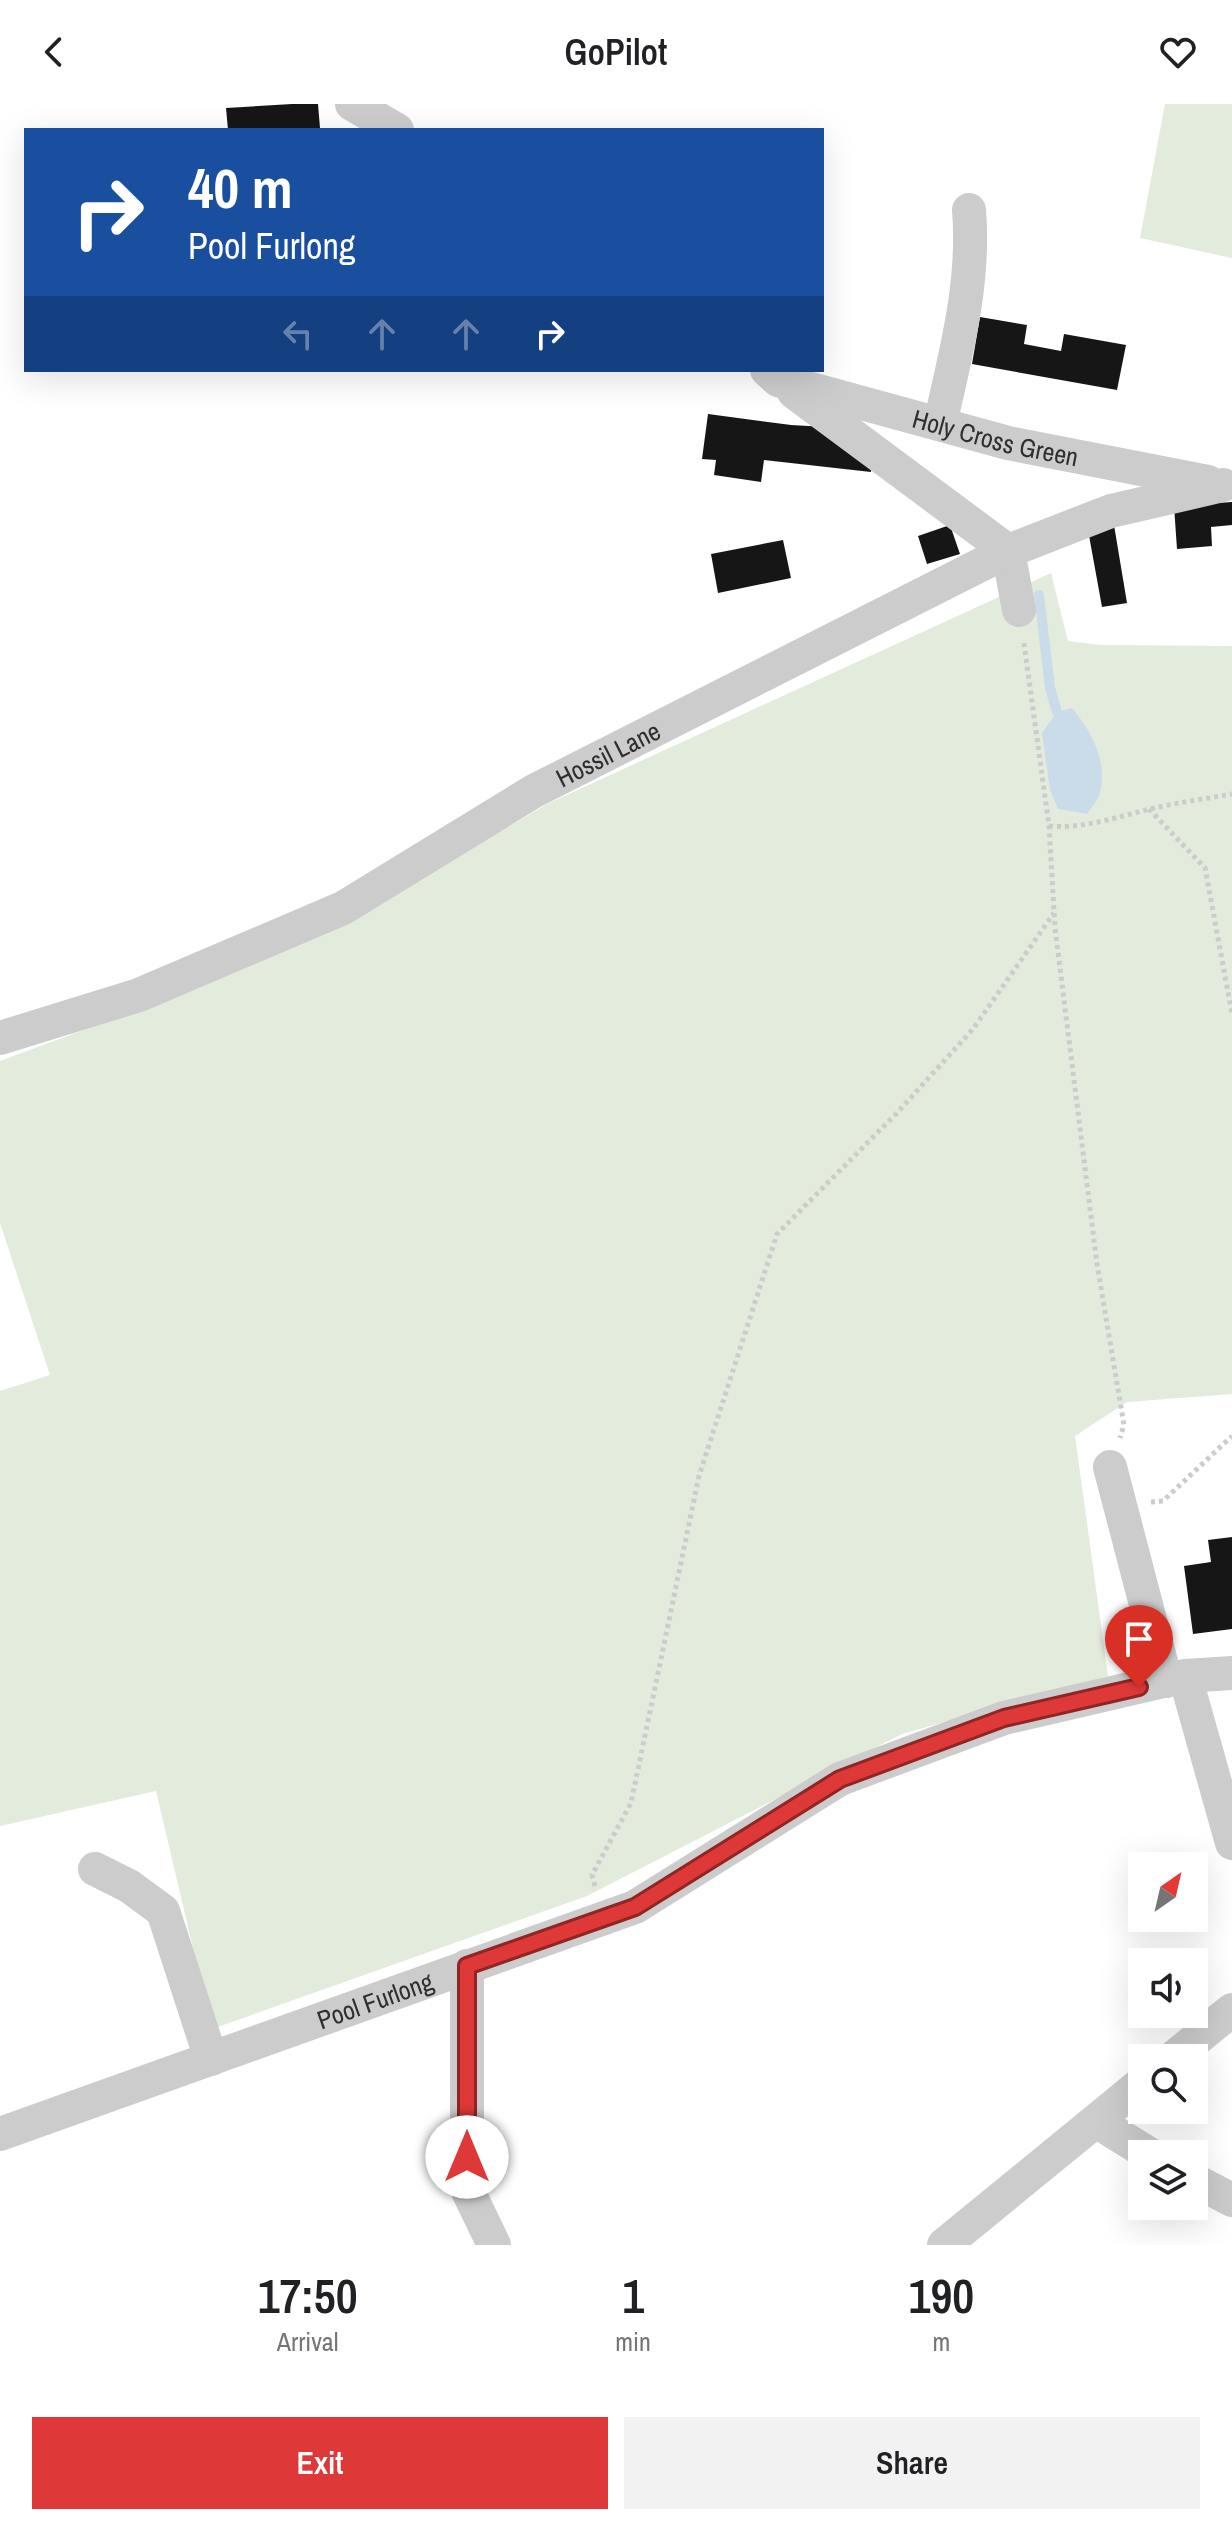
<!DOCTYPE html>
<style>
body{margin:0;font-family:"Archivo Narrow",sans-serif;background:#f2f2f2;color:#202124;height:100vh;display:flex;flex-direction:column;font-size:30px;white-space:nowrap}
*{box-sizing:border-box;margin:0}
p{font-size:26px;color:#757577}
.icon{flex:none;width:44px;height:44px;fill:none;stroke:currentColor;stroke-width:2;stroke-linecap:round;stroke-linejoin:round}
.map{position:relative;height:2141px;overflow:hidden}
.details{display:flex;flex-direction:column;background:#fff;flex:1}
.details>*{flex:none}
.guide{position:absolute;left:24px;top:24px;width:800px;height:244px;border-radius:0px;box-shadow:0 8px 32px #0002;background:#1a4fa0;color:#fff;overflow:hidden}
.needle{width:52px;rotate:34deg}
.fabs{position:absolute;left:1128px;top:1748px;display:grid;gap:16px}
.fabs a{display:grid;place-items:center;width:80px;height:80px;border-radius:0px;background:#fff;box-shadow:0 8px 32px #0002;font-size:40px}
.pin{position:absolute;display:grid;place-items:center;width:68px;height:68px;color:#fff;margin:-82px -34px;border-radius:50% 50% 50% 0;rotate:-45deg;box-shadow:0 0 8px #0007}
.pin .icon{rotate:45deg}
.me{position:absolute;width:88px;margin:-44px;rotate:0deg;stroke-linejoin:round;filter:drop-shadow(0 0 6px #0008)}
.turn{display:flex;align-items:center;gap:28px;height:168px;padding:0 32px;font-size:36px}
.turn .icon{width:104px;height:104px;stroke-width:2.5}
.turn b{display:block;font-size:56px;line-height:68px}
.lanes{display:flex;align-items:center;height:76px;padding:0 32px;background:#0003;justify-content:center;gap:40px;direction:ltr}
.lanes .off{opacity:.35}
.eta{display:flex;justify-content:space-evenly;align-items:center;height:136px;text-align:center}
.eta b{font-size:48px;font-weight:600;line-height:56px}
.action{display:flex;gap:16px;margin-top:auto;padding:16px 32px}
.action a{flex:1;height:92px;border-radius:0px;background:#de3938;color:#fff;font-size:32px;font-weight:600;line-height:92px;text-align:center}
.action a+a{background:#f2f2f2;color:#202124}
header{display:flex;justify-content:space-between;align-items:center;height:104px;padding:0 32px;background:#fff;font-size:36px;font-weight:600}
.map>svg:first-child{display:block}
.green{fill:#e3ebdd}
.water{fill:#cadbea}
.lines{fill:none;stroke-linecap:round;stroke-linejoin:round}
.stream{stroke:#cadbea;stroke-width:10}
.building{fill:#161616}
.path{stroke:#ccc;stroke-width:5;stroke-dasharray:4 4;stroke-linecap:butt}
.minor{stroke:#ccc;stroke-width:34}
.route-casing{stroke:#902524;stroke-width:20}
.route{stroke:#de3938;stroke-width:14}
.labels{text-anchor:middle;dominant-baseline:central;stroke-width:8;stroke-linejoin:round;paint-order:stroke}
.street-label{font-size:26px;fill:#2f2f2f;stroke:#fff}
</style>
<header><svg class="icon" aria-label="back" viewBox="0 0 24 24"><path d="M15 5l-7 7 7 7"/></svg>GoPilot<svg class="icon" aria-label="heart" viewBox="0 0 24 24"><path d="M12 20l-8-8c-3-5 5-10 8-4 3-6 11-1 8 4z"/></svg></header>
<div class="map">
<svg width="1232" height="2141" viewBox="0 0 1232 2141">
<rect width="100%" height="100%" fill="#fff"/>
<path class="green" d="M 1165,0 L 1232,0 L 1232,154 L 1140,134 Z
M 1051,469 L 1068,537 L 1101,541 L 1232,542 L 1232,1290 L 1127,1298 L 1075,1332 L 1108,1572 L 902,1630 L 587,1792 L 212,1925 L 156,1687 L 0,1722 L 0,1287 L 50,1271 L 0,1119 L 0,957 L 105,918 L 350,816 L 547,700 Z"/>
<path class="water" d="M 1072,604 C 1091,627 1108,657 1100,688 C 1099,696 1091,703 1087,710 L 1058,705 L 1050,686 L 1042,629 L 1057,608 Z"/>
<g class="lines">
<path class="stream" d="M 1039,491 L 1050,584 L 1057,608"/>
</g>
<path class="building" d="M 292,0 L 318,0 L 320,24 L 228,26 L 226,4 Z
M 980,213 L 1027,221 L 1024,240 L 1061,247 L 1064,230 L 1126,241 L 1117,286 L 972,260 Z
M 708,310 L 791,321 L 826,323 L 872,353 L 871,368 L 764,356 L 761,378 L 714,371 L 716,356 L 702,355 Z
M 1232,398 L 1232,421 L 1211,423 L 1212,442 L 1177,445 L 1174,402 Z
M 950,421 L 960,450 L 927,460 L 918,432 Z
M 1114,421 L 1127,499 L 1102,503 L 1088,426 Z
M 783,436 L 791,474 L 718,489 L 711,450 Z
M 1232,1433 L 1232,1525 L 1193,1530 L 1184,1462 L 1211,1458 L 1208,1436 Z"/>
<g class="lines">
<path class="path" d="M 1024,539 L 1049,722 L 1055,824 L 1097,1160 L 1124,1321 L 1120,1334
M 1149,705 L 1205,764 L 1232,910
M 1049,722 C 1082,725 1114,714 1146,706 C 1174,699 1204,695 1232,690
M 1151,1398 L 1163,1397 L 1232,1332
M 595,1782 L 592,1771 L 631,1699 L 699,1372 L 777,1130 L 896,1010 L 973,925 L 1054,809"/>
<g class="minor">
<path d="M 352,0 L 397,26"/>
<path id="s1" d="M 767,266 L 778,276 L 1008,339 L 1208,378"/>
<path d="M 794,288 L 1008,447 L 1019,506"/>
<path d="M 940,320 C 956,249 975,179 969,106"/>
<path id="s2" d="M 0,934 L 139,891 L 343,804 L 534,687 L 1008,447 L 1111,407 L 1223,381"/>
<path d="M 1110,1363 L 1166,1577"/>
<path d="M 1185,1572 L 1232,1739"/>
<path d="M 95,1765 L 129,1782 L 163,1807 L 211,1955"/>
<path d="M 467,1862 L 467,2085 L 494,2141"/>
<path d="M 1173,1954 L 1232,1906"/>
<path d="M 1096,2017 L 1149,2050"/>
<path id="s3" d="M 0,2030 L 635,1803 L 840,1675 L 1004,1614 L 1185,1572 L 1232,1569"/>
<path d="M 1194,2076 L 1232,2096"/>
<path d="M 944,2141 L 1142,1979"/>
</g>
</g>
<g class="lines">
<g class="route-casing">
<path id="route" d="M 467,2053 L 467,1862 L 635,1803 L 840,1675 L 1004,1614 L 1139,1583"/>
</g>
<use href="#route" class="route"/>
</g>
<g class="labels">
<g class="street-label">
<text stroke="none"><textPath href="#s1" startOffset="240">Holy Cross Green</textPath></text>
<text stroke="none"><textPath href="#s2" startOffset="674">Hossil Lane</textPath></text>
<text stroke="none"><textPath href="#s3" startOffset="398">Pool Furlong</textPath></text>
</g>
</g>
</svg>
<div class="fabs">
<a><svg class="needle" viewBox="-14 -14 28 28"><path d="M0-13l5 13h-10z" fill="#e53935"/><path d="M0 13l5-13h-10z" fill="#757577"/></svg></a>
<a><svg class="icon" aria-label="sound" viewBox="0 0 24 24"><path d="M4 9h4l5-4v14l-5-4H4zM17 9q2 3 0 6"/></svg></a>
<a><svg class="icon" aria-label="search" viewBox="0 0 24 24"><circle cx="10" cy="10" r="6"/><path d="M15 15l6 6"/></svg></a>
<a><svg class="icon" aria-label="layers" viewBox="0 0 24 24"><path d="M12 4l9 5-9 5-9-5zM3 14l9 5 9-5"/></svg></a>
</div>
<div class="pin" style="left:1139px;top:1583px;background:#d93025"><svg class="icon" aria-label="arrive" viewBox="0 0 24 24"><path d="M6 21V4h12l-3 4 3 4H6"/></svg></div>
<svg class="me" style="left:467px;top:2053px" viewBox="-20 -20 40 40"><circle r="19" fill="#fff"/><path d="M0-13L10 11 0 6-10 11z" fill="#de3938"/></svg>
<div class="guide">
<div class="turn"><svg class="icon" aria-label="right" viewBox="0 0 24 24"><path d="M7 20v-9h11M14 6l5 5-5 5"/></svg><div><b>40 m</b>Pool Furlong</div></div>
<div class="lanes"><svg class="icon off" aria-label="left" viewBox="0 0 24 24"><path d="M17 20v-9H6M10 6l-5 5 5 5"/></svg><svg class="icon off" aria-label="ahead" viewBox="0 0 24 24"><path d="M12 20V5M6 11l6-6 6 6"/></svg><svg class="icon off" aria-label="ahead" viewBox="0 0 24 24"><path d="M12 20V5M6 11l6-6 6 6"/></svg><svg class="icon" aria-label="right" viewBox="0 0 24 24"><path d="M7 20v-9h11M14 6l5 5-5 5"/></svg></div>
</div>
</div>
<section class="details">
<div class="eta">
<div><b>17:50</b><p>Arrival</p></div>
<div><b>1</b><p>min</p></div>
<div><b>190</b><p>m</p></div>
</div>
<div class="action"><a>Exit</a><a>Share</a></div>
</section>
